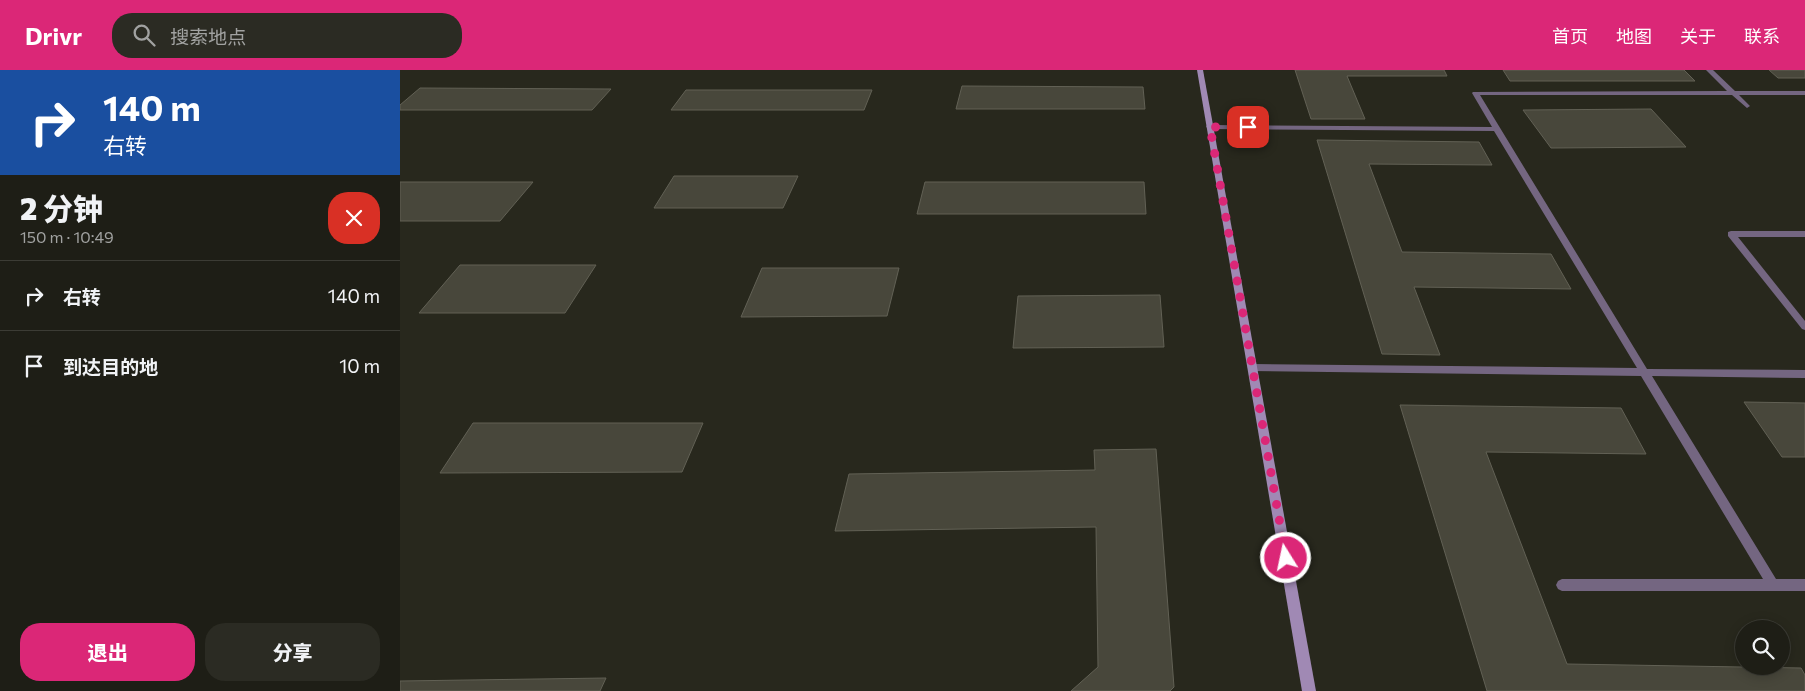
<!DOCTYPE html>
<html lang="zh">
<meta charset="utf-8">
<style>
body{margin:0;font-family:Commissioner,"Noto Sans SC",sans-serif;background:#2b2b23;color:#f1f3f6;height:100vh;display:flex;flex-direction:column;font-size:19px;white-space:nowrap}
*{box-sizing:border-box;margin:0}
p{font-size:16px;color:#a1a2a1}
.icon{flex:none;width:28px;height:28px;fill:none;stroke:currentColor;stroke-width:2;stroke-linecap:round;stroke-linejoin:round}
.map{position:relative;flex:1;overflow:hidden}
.drawer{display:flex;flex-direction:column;background:#1e1e16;width:400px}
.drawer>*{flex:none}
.hud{background:#1a4fa0;color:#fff;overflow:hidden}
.buttons{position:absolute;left:1335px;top:550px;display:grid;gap:10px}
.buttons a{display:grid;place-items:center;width:55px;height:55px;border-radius:50%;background:#1e1e16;box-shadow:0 2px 12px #0003,0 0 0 1px #3c3c35;font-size:25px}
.pin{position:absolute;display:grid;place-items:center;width:42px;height:42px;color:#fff;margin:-21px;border-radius:10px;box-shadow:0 2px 8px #0006}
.me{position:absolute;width:55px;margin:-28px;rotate:350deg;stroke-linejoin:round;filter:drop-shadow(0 0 4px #0008)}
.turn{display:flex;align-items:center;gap:18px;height:105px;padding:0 20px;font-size:22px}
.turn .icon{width:65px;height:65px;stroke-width:2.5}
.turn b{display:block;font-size:35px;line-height:42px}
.round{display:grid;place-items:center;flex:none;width:52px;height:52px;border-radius:20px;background:#2b2b23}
.headline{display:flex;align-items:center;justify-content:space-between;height:85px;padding:0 20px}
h1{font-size:30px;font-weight:800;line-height:38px}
.primary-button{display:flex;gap:10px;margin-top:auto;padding:10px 20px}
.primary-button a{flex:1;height:58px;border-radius:20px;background:#db2777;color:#fff;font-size:20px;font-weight:800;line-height:58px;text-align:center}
.primary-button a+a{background:#2b2b23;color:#f1f3f6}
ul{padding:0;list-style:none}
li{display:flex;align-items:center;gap:15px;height:70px;padding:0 20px;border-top:1px solid #3c3c35}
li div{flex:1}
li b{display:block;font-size:19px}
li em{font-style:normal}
header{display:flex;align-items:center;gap:30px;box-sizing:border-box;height:70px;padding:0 25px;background:#db2777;color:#fff}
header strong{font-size:24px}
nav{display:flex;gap:28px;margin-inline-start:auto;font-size:18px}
.search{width:350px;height:45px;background:#2b2b23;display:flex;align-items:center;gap:12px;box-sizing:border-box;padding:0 18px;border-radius:20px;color:#a1a2a1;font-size:19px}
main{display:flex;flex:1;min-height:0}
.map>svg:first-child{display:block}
.building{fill:#48473b;stroke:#626155}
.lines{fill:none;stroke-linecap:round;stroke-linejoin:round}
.street{fill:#746681;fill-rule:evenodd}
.secondary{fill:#a089b4;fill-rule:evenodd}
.route{stroke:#db2777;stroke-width:9;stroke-dasharray:0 16.2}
</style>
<header>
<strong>Drivr</strong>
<div class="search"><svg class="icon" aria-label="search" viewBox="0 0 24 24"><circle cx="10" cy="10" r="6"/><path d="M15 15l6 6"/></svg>搜索地点</div>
<nav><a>首页</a><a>地图</a><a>关于</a><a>联系</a></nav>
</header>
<main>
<section class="drawer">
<div class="hud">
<div class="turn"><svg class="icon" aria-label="right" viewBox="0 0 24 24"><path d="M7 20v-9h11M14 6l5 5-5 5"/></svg><div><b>140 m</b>右转</div></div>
</div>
<div class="headline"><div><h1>2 分钟</h1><p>150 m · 10:49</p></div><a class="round" style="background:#d93025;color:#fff"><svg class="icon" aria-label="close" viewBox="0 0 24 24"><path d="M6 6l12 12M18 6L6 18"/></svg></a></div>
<ul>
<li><svg class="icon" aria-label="right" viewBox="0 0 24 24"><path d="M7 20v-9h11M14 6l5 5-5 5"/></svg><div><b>右转</b></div><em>140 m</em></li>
<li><svg class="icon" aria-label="arrive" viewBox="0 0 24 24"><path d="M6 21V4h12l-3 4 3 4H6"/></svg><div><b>到达目的地</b></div><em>10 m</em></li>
</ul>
<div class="primary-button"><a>退出</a><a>分享</a></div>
</section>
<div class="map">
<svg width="1405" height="621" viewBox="0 0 1405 621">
<rect width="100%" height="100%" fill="#28281d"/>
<path class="building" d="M 895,0 L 1044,0 L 1047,6 L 947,6 L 965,49 L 911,49 Z
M 1103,0 L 1284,0 L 1295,11 L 1110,11 Z
M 1369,0 L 1405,0 L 1405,8 L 1378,8 Z
M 562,16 L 743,17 L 745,39 L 556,39 Z
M 20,18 L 211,19 L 192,40 L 0,40 L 0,35 Z
M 286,20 L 472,20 L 464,40 L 271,40 Z
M 1251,39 L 1286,77 L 1151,78 L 1123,40 Z
M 917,70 L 1079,72 L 1092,95 L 969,94 L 1002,182 L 1151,184 L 1171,219 L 1014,217 L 1040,285 L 982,284 Z
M 274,106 L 398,106 L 383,138 L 254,138 Z
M 0,112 L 133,112 L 100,151 L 0,151 Z
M 525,112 L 744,112 L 746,144 L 517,144 Z
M 60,195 L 196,195 L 165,243 L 19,243 Z
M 362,198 L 499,198 L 487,246 L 341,247 Z
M 760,225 L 764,277 L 613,278 L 618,226 Z
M 1344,332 L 1405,333 L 1405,387 L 1382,387 Z
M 1000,335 L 1221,338 L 1246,384 L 1086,382 L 1167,594 L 1401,598 L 1405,605 L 1405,621 L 1087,621 Z
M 73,353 L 303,353 L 282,402 L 40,403 Z
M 756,379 L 774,617 L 770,621 L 671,621 L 698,597 L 696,457 L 435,461 L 449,404 L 695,400 L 694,380 Z
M 206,608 L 200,621 L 0,621 L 0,611 Z"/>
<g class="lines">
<path class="street" d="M 1306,0 L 1313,0 L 1335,21 L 1405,21 L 1405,25 L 1339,25 L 1350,36 L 1347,38 L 1332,25 L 1080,25 L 1247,299 L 1405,300 L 1405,308 L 1252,306 L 1376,509 L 1405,509 L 1405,521 L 1162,521 L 1158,519 L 1156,515 L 1158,511 L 1162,509 L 1363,509 L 1241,306 L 850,301 L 848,298 L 850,295 L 853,294 L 1237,298 L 1094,61 L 810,59 L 806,57 L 807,55 L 1092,57 L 1072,23 L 1073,22 L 1327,21 Z
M 1331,161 L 1405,161 L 1405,167 L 1338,167 L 1405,251 L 1405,260 L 1402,259 L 1328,166 L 1328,162 Z"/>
<path class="secondary" d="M 797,0 L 803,0 L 916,621 L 902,621 Z"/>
</g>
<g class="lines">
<path class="route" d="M 848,57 L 810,57 L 886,488"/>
</g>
</svg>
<div class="buttons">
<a><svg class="icon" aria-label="search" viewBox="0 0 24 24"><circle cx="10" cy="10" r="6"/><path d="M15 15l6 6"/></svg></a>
</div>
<div class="pin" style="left:848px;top:57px;background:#d93025"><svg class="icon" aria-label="arrive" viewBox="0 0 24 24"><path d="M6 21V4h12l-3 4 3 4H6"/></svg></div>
<svg class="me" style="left:886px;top:488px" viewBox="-20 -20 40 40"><circle r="17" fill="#db2777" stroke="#fff" stroke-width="3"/><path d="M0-11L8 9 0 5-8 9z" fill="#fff"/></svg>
</div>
</main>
